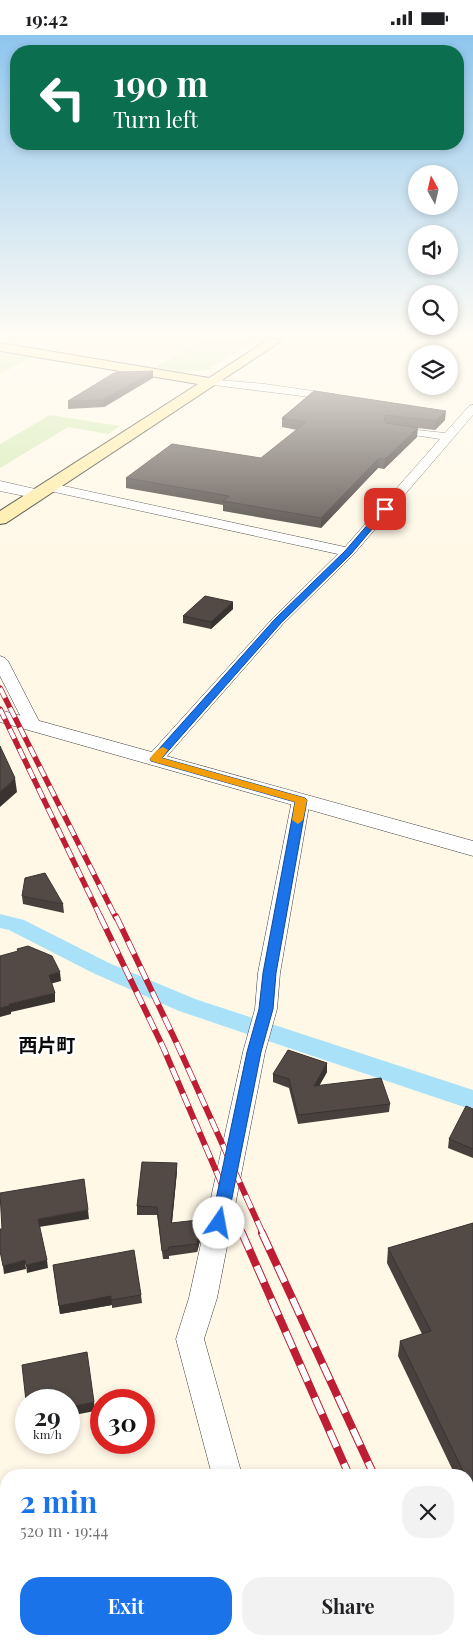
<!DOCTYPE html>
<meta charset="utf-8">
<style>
body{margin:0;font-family:"Playfair Display","Noto Sans JP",serif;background:#f2f2f2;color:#202124;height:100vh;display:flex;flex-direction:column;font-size:19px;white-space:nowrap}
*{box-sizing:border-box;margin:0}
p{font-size:16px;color:#757577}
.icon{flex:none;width:28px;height:28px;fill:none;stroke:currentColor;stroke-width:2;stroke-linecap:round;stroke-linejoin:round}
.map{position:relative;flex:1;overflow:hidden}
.side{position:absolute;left:0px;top:1434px;width:474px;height:176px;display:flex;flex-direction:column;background:#fff;border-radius:20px 20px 0 0;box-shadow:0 2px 8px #0003}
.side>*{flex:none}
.guide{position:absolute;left:10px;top:10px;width:454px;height:105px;border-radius:20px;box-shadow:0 2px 8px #0003;background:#0b6e4f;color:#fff;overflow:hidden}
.needle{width:32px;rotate:352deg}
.fabs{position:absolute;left:408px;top:130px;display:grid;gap:10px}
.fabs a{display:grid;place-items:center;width:50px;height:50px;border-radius:50%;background:#fff;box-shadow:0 2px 8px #0003;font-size:25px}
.speed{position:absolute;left:15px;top:1354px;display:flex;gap:10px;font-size:25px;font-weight:700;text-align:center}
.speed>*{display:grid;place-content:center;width:65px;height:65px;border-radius:50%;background:#fff;box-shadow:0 2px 8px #0003;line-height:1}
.speed small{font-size:12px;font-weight:400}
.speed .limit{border:8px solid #d22;background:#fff;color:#111}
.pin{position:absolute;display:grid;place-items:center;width:42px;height:42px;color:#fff;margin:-21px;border-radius:10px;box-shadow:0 2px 8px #0006}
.me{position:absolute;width:55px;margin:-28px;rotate:12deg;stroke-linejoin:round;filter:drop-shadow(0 0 4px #0008)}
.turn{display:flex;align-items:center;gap:18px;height:105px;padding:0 20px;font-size:22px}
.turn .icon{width:65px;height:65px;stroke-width:2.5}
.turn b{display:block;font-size:35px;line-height:42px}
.round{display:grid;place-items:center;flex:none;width:52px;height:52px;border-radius:20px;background:#f2f2f2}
.headline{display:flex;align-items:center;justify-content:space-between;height:85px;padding:0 20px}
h1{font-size:30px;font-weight:700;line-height:38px;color:#1a73e8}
.button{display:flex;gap:10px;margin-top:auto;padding:10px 20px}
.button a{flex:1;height:58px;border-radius:20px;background:#1a73e8;color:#fff;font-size:20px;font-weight:700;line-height:58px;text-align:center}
.button a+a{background:#f2f2f2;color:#202124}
.status{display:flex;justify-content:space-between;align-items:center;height:35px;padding:0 25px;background:#fff;direction:ltr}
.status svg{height:14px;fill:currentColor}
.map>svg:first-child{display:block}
.green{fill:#d3eab0}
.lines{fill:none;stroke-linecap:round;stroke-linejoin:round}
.canal{fill:#a9e2f8;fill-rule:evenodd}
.minor-casing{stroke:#3d3d3d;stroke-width:1}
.tertiary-casing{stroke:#3d3d3d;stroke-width:1}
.secondary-casing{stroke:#2c2c2c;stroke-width:2}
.minor{fill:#fff;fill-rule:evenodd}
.tertiary{fill:#fff;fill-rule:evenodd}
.secondary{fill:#ffeca2;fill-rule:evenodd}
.rail-far2-casing{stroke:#bd1e34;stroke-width:5.5}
.rail-far1-casing{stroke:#bd1e34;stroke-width:6}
.rail-casing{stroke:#bd1e34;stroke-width:8}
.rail-far2{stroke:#fff;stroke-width:4;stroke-dasharray:11;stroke-linecap:butt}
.rail-far1{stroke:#fff;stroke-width:4.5;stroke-dasharray:14;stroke-linecap:butt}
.rail{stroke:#fff;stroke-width:6;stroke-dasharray:18;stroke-linecap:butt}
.wall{fill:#47403c}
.shaded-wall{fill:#3a3431}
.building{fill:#534a46;stroke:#3a3431}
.route{fill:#1a73e8;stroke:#114b97}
.slow{fill:#f59e0b}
.labels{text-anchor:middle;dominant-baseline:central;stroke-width:5;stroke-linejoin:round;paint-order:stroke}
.near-quarter-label{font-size:19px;font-weight:bold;fill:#0a0a0a;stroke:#fff}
</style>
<div class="status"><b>19:42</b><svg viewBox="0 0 49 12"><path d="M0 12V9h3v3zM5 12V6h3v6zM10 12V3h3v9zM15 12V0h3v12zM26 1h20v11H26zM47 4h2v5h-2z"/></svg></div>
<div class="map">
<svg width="473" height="1609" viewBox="0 0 473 1609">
<rect width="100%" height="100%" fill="#fff8e7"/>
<path class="green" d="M 204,304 L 259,304 L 207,335 L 183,337 L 156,332 Z
M 0,318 L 30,323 L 0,339 Z
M 50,380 L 120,391 L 108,399 L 68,392 L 0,433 L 0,409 Z"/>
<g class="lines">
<path class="canal" d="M 0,879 L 24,885 L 109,928 L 195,964 L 473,1055 L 473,1075 L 179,976 L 93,938 L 9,895 L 0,893 Z"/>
<g class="minor-casing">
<path id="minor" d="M 209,344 L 265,349 L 334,359 L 339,362 L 334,365 L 205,349 L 205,345 Z
M 473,370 L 473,380 L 353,520 L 283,589 L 161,728 L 155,729 L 149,728 L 146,724 L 149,720 L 273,583 L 338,519 L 50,456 L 46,455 L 44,452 L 46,449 L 50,448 L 345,512 L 440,404 L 393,397 L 388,394 L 389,392 L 445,398 L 469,371 Z
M 0,621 L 5,623 L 8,626 L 41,690 L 39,694 L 27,694 L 25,690 L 0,641 Z
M 301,760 L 307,761 L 310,765 L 280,938 L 277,974 L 265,1017 L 217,1263 L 204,1304 L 242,1440 L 212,1440 L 176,1304 L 189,1263 L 243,1017 L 255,974 L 258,938 L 292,765 L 295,761 Z
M 256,1604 L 290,1604 L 291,1609 L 257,1609 Z"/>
</g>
<g class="tertiary-casing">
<path id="tertiary" d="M 0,446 L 44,456 L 47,459 L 44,462 L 39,464 L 0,456 Z
M 0,675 L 473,806 L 473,821 L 0,687 Z"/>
</g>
<g class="secondary-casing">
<path id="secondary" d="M 269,304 L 284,304 L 6,488 L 0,489 L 0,476 L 198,349 L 0,316 L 0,308 L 209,343 Z
M 0,1572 L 6,1574 L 6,1604 L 84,1604 L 86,1609 L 0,1609 Z"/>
</g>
<use href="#minor" class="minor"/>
<use href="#tertiary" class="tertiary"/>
<use href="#secondary" class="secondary"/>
<g class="rail-far2-casing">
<path id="rail-far2" d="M 0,653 L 116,883
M 0,674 L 101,883"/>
</g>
<g class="rail-far1-casing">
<path id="rail-far1" d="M 100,881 L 163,1012 L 243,1199
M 116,881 L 178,1011 L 263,1199"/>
</g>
<g class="rail-casing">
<path id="rail" d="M 242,1198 L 349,1440
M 262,1198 L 374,1440
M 421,1604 L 423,1609
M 449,1604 L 452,1609"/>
</g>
<use href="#rail-far2" class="rail-far2"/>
<use href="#rail-far1" class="rail-far1"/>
<use href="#rail" class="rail"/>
</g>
<path class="wall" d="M 153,343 L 104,372 L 68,374 L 68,366 Z
M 314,356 L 445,385 L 435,395 L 417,393 L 417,402 L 384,434 L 378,433 L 321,493 L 223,476 L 223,470 L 126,453 L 126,443 L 261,423 L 297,395 L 282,392 L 282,383 Z
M 233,567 L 233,574 L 211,594 L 183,588 L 183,581 Z
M 22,861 L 63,869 L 64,878 L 23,869 Z
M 327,1028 L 327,1037 L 319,1051 L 390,1069 L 389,1077 L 298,1089 L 289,1053 L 273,1047 L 273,1039 Z
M 473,1074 L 473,1123 L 448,1113 L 449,1104 Z
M 177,1136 L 172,1188 L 199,1197 L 200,1206 L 197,1217 L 169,1221 L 169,1224 L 163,1224 L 157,1180 L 137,1180 L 137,1171 Z
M 473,1188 L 473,1478 L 468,1466 L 468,1440 L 455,1440 L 398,1321 L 400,1306 L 422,1299 L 387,1228 L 388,1213 Z
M 53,1230 L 141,1260 L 142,1268 L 112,1273 L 112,1270 L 60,1279 Z"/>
<path class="shaded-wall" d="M 153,336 L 153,343 L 104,372 L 103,365 Z
M 446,376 L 445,385 L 435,395 L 436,386 Z
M 418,393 L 417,402 L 384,434 L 385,424 Z
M 379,423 L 378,433 L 321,493 L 321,483 Z
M 233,567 L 233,574 L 211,594 L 211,587 Z
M 15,743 L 17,757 L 0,772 L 0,757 Z
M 60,937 L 61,946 L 50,949 L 49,940 Z
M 55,958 L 55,967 L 11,977 L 11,979 L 0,982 L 0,973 L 9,969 Z
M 327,1028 L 327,1037 L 314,1060 L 314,1051 Z
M 177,1128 L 177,1136 L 171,1197 L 171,1188 Z
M 88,1175 L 89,1184 L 39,1192 L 38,1184 Z
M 199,1197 L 200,1206 L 197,1217 L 197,1209 Z
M 25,1225 L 26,1234 L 4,1239 L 3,1231 Z
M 47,1225 L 48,1233 L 27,1238 L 26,1230 Z
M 111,1261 L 112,1270 L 60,1279 L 59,1271 Z
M 94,1367 L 95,1376 L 69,1381 L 69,1372 Z"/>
<path class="building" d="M 153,336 L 103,365 L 68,366 L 114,338 L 120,337 Z
M 314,356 L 446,376 L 436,386 L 386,380 L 384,385 L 386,388 L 418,393 L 385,424 L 379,423 L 321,483 L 223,466 L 229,461 L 126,443 L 172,409 L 261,423 L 306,387 L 282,383 Z
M 205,561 L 233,567 L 211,587 L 183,581 Z
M 0,711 L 15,743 L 0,757 Z
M 45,838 L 63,869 L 22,861 L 25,843 Z
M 28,911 L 52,921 L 60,937 L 49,940 L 55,958 L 9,969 L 10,971 L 0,973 L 0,921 L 18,916 L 17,914 Z
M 288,1015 L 327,1028 L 314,1051 L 381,1043 L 390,1069 L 298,1080 L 289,1044 L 273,1039 Z
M 466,1071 L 473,1074 L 473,1114 L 449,1104 Z
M 142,1127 L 177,1128 L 171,1188 L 198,1185 L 199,1197 L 197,1209 L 169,1212 L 168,1215 L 162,1216 L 157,1172 L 137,1171 Z
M 84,1144 L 88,1175 L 38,1184 L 47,1225 L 26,1230 L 25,1225 L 3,1231 L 0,1216 L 0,1194 L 2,1194 L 0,1158 Z
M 473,1188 L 473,1456 L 468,1445 L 468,1440 L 465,1440 L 400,1306 L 431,1296 L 388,1213 Z
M 134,1215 L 141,1260 L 111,1265 L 111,1261 L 59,1271 L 53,1230 Z
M 87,1317 L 94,1367 L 69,1372 L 69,1365 L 26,1365 L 26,1366 L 22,1330 Z"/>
<linearGradient id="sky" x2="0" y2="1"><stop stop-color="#8fc6ee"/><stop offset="0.57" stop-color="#fffcf4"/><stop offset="1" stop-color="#fffcf4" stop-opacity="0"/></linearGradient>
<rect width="473" height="529" fill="url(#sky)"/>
<path class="route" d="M 382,473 L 389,474 L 351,519 L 281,588 L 162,723 L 305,763 L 307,765 L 276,938 L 273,974 L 261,1017 L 227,1188 L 224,1192 L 219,1194 L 213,1192 L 211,1188 L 247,1017 L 259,974 L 263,938 L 295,767 L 151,726 L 150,724 L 275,584 L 345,516 Z"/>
<path class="slow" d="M 163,712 L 168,715 L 162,723 L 305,763 L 307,765 L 303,785 L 298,789 L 292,785 L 295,767 L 151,726 L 150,724 C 153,719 157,714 163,712 Z"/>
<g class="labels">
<g class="near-quarter-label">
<text x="47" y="1009">西片町</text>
</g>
</g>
</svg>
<div class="fabs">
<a><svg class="needle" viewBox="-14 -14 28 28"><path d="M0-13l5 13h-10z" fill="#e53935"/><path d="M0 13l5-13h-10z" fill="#757577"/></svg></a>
<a><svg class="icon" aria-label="sound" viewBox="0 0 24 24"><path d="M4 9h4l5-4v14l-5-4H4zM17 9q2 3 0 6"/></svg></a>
<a><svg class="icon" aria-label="search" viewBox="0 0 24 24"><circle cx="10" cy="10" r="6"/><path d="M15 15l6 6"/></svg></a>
<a><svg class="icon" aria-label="layers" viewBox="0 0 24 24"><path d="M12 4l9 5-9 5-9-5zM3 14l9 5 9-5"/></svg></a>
</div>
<div class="speed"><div>29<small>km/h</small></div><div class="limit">30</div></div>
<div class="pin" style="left:385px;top:474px;background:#d93025"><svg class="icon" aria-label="arrive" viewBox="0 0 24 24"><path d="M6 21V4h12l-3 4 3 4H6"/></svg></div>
<svg class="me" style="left:219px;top:1188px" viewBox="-20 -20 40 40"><circle r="19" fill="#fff"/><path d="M0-13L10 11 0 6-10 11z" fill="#1a73e8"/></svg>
<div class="guide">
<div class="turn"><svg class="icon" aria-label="left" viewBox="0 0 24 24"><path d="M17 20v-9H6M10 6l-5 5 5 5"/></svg><div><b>190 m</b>Turn left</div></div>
</div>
<section class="side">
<div class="headline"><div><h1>2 min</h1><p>520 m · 19:44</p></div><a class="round"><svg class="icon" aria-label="close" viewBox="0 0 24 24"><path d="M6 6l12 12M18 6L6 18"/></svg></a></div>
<div class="button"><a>Exit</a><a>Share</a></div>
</section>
</div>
